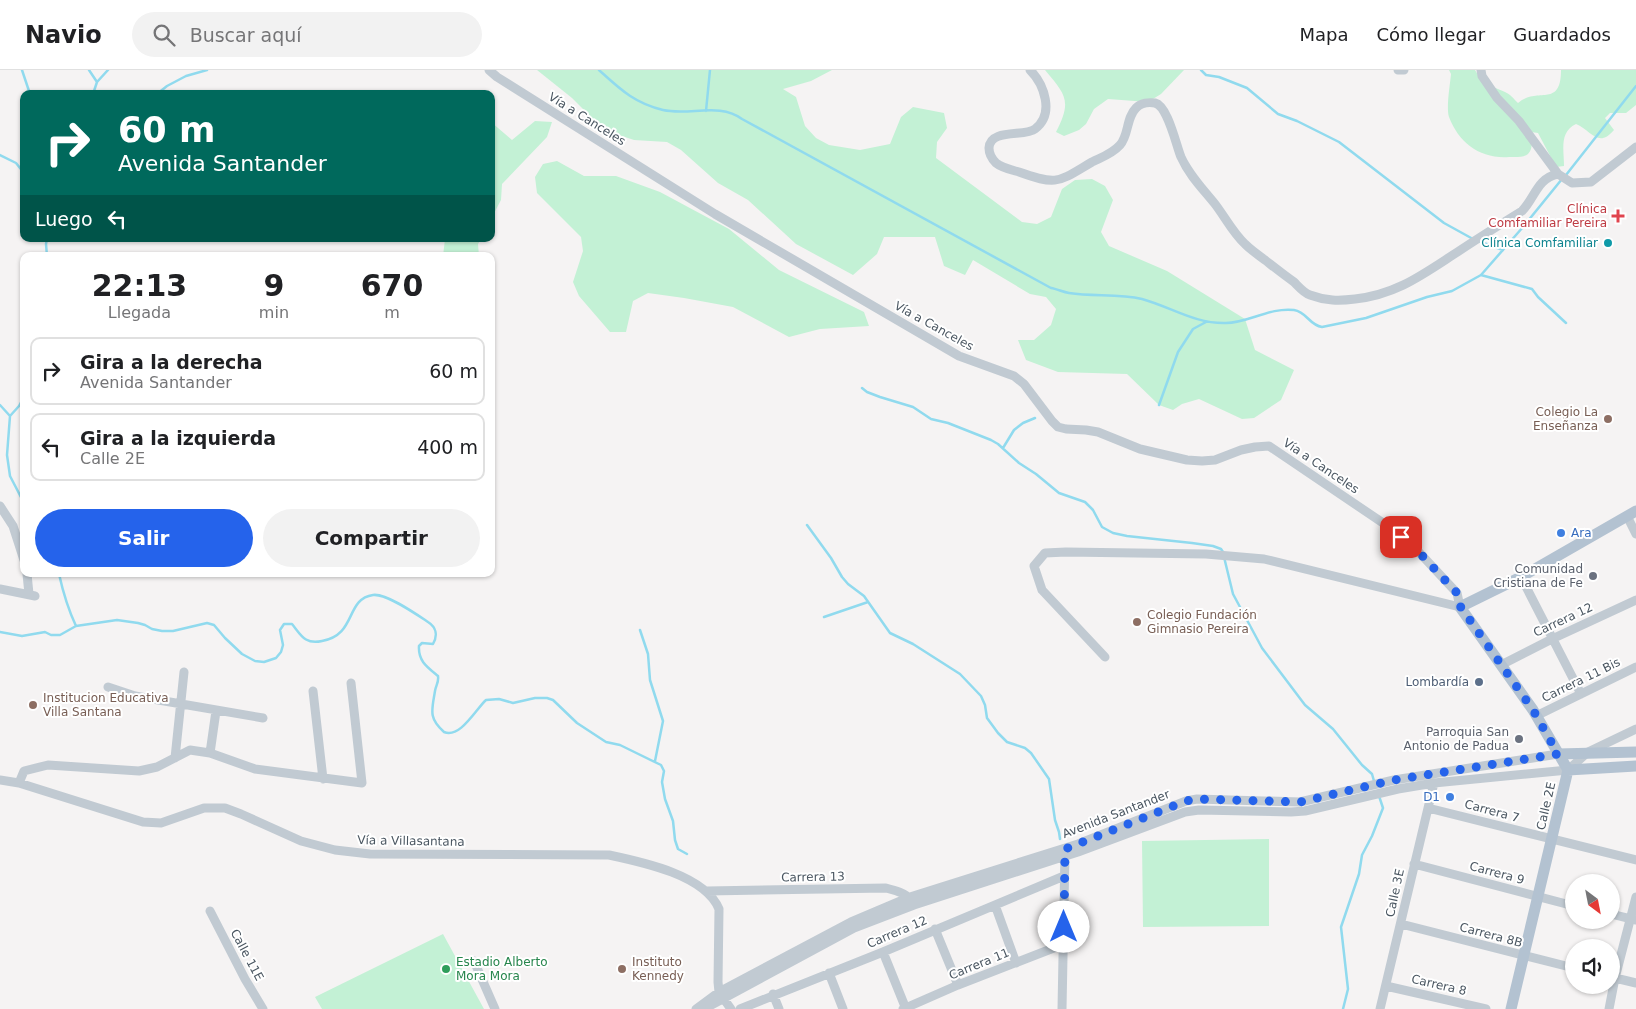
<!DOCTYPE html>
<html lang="es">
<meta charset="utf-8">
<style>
body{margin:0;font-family:"DejaVu Sans",sans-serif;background:#f2f2f2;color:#202124;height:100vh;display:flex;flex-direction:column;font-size:19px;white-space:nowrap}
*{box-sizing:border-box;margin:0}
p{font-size:16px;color:#757577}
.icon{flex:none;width:28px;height:28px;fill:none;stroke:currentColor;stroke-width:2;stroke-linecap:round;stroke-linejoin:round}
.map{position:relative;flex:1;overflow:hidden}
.details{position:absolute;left:20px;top:182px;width:475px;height:325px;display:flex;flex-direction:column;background:#fff;border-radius:10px;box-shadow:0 1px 4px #0004}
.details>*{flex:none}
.top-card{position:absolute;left:20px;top:20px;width:475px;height:152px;border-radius:10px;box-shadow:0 1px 4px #0004;background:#00695c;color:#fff;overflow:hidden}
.needle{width:32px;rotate:148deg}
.tools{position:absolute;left:1565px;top:804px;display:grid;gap:10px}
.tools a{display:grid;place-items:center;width:55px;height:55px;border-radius:50%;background:#fff;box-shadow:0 1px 4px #0004;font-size:25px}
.pin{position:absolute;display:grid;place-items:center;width:42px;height:42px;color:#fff;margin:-21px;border-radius:10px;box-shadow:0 2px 8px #0006}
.me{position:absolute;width:55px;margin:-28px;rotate:0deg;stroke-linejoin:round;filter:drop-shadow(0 0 4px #0008)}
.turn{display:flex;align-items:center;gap:18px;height:105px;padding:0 15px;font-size:22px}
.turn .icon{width:65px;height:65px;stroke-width:2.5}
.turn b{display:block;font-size:35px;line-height:42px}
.then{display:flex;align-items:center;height:48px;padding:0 15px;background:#0003;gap:10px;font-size:19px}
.eta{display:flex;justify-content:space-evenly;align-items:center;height:85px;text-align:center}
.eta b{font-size:30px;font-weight:600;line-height:35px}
.button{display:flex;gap:10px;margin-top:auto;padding:10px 15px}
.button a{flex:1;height:58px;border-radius:30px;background:#2563eb;color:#fff;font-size:20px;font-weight:600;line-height:58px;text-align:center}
.button a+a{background:#f2f2f2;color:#202124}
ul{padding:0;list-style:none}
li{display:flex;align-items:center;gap:15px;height:68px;margin:0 10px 8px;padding:0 5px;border:2px solid #e0e0e0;border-radius:10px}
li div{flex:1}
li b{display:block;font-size:19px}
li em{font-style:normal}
header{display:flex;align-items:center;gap:30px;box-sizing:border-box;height:70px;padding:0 25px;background:#fff;border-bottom:1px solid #e0e0e0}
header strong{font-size:24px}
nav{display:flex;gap:28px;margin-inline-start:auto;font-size:18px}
.search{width:350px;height:45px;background:#f2f2f2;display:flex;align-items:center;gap:12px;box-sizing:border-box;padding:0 18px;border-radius:28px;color:#757577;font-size:19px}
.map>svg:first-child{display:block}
.green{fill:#c3f1d5}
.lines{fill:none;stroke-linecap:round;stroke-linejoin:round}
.stream{stroke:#90daee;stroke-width:2.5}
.minor{stroke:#c1cad2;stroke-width:9}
.major{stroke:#b3c2d1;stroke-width:11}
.route{stroke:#2563eb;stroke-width:9;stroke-dasharray:0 16.2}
.health-dot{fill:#e0444e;stroke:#fff;stroke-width:2}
.culture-dot{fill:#0f9aa8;stroke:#fff;stroke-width:2}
.education-dot{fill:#8d6e63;stroke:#fff;stroke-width:2}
.shop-dot{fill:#3f7fe0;stroke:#fff;stroke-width:2}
.worship-dot{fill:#6b7280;stroke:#fff;stroke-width:2}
.service-dot{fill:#5c6f8a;stroke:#fff;stroke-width:2}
.leisure-dot{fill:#2e9e5b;stroke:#fff;stroke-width:2}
.labels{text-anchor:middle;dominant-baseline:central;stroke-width:4;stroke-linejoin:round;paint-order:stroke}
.street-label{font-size:12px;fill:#4a5661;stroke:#fff}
.health-label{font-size:12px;fill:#be3a42;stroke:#fff;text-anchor:end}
.culture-label{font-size:12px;fill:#0d838f;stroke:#fff;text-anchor:end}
.education-label{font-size:12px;fill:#785e54;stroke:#fff;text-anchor:start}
.shop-label{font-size:12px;fill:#366cbe;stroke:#fff;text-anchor:start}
.worship-label{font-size:12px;fill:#5b616d;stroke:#fff;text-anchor:end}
.service-label{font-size:12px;fill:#4e5e75;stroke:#fff;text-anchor:end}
.leisure-label{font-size:12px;fill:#27864d;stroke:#fff;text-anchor:start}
</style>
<header>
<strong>Navio</strong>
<div class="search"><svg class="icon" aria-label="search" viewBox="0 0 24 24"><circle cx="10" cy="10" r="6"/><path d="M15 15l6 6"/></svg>Buscar aquí</div>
<nav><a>Mapa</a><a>Cómo llegar</a><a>Guardados</a></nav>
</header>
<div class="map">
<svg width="1636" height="939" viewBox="0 0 1636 939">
<rect width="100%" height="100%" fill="#f5f3f3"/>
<path class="green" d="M 537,0 L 832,0 L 811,11 L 783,19 L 796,27 L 805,56 L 816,68 L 829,75 L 860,80 L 890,74 L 901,47 L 913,37 L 944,43 L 947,58 L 937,72 L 936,88 L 1022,152 L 1037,154 L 1051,147 L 1062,119 L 1075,110 L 1092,109 L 1105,116 L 1113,130 L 1101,162 L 1109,176 L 1167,201 L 1245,249 L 1255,280 L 1294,300 L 1281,330 L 1254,348 L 1242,349 L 1199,329 L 1182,334 L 1173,340 L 1159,335 L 1127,304 L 1058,302 L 1026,290 L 1018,270 L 1034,270 L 1051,255 L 1056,239 L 1046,227 L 1030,224 L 973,190 L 965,205 L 944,196 L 935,167 L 884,167 L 877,184 L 853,205 L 796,174 L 748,130 L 718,113 L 681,80 L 667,72 L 634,70 L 604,60 L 572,28 Z
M 1045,0 L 1184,0 L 1161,24 L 1148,32 L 1108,29 L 1094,39 L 1086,54 L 1079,60 L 1064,66 L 1056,62 C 1072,31 1066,25 1045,0 Z
M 1449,0 L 1475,0 C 1484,16 1490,15 1505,22 C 1510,24 1514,29 1518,33 C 1537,16 1561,39 1561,0 L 1636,0 L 1636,35 L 1626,43 L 1610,43 L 1605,48 L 1614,60 C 1598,79 1591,60 1576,54 C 1559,62 1564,80 1564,96 L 1556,97 L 1538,63 L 1531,62 C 1531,68 1534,78 1528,84 C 1523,88 1514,87 1509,87 C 1480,89 1459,73 1449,47 C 1446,38 1450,15 1451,4 Z
M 535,51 L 552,52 L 547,67 L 502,114 L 501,130 L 491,149 L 491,52 L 512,70 Z
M 557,91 L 584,106 L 616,106 L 660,122 L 729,159 L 779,200 L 864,242 L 869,256 L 820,259 L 789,267 L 733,237 L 684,228 L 648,223 L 633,231 L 626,262 L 610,262 L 579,226 L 573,212 L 583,181 L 581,167 L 537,123 L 535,107 L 543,94 Z
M 445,169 L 481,169 L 478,174 L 479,186 L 443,186 Z
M 1269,769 L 1269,856 L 1143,857 L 1142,771 Z
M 443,864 L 484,939 L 322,939 L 315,927 Z"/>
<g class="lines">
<path class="stream" d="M 22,0 L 30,24
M 89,0 L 97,12
M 599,0 C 620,19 634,33 663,40 C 689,46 720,32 742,49 L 1051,218 C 1057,219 1063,222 1069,223 C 1094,227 1118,223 1142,229 C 1171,237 1195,254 1226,253 C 1248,253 1270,237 1294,240 C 1307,242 1309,255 1322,257 L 1366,248 L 1427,227 L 1452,221 L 1481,205 L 1523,157 L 1562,109
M 1201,0 L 1206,5 L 1219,7 L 1247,18 L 1278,44 L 1297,51 L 1339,72 L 1444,153 L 1473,169
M 93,24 L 97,12 L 108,0
M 157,24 L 167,16 L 186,6 L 207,0
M 706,41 L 710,0
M 0,85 L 16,93 L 24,103
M 1566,105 L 1636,16
M 1478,171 L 1503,180
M 47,186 L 46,174 L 47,169
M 1481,205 L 1532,219 L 1538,227 L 1566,253
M 862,318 L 867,322 L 880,327 L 913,337 L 931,349 L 948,353 L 991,370 L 998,374 L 1019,393 L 1036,404 L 1059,423 L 1085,432 L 1093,440 L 1102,457 L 1113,463 L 1127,466 L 1192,473 L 1213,476 L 1221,479 L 1223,482
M 24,327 L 19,336 L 10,346 L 7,385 L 10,406 L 24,433
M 0,335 L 10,346
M 1159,335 L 1178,282 L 1193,259 L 1206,252
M 1003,378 L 1014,360 L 1023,353 L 1035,348
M 807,455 L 831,488 L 842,507 L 848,514 L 864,526 L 890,563 L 913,574 L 960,604 L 981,626 L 985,635 L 987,648 L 998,663 L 1007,672 L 1025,678 L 1031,683 L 1049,709 L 1055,750 L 1059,762 L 1060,769
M 1224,487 L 1233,524 L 1262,578 L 1305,635 L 1333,659 L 1362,695 L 1372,704 L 1374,711
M 59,504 C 63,522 68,539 76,556
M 824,547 L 868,532
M 640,560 L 648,584 L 650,610 L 663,651 L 655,691
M 0,562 L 22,566 L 45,562 L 51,565 L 60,565 L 76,556 L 117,550 L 138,553 L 145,555 L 152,559 L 162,561 L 173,561 L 207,553 L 214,555 L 225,568 L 242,584 L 255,591 L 264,592 L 276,588 L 281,582 L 283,575 L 280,560 L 284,554 L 292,554 C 301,565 305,575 322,571 C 357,565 345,529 373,525 C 386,523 416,544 428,552 C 436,557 438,565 433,574 L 422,573 L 419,576 C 418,591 427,597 438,606 C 439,612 436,615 435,621 C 432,640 428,648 444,662 C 460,669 476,639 486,630 L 499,629 L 513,633 L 535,628 L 547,628 L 553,630 L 577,653 L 606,672 L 620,675 L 661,695 L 664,701 L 662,712 L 665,729 L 673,751 L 675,770 L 678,779 L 687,784
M 1343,939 L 1348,919 L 1341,857 L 1359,804 L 1362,785 L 1372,766 L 1383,738 L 1379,726"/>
<path class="minor" d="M 489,0 L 497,7 L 715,144 L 959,286 L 1014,306 L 1024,314 L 1052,351 L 1058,357 L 1066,359 L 1086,360 L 1098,362 L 1140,379 L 1187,390 L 1202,391 L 1215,390 L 1241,380 L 1255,377 L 1269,376 L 1386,455 L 1416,479 L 1457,523 L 1460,537 L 1264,489 L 1206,484 L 1066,482 L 1045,483 L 1034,496 L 1042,520 L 1105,587
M 1030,0 C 1044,14 1055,44 1035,59 C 1025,67 990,58 989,78 C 989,83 992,89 996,93 C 1002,98 1012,100 1019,102 C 1058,116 1058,112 1092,92 C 1102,87 1112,84 1120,75 C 1129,65 1126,48 1136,38 C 1141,33 1149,32 1155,33 C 1168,36 1176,75 1181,87 C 1189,105 1203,119 1215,134 C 1225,147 1233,163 1245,174 C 1251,180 1258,185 1265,190 C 1274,197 1284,205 1294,212 C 1299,217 1304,223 1310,225 C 1326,231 1339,231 1355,229 C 1398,224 1423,204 1459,181 C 1480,167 1501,154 1522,141 C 1535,128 1537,108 1558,104
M 1398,0 L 1404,0
M 1481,0 L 1482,6 L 1497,28 L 1519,51 L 1558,104 L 1572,113 L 1591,112 L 1636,77
M 0,436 L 13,456 L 24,490
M 1627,446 L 1636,464
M 27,504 L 29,524
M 1521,507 L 1581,624
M 0,519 L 35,526
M 1501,595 L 1552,569 L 1636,530
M 108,617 L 135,626 L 263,648
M 313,621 L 323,709
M 1536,646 L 1636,597
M 210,683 L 216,641
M 175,688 L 184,602
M 0,710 L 19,713 L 143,752 L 161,753 L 204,738 L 225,738 L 241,744 L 301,771 L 335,780 L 370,784 L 609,785 C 642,792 705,805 719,839 L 718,912 L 719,922 L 731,939
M 19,713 L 24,701 L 48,695 L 139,701 L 157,697 L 190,680 L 210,683 L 255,699 L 362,713 L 351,613
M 1428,738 L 1636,790
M 1414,794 L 1574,836
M 707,821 L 886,818 C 894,820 906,823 911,830
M 995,835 L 1016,893
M 210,841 L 245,909 L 263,939
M 1611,844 L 1635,850
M 1401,854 L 1574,898
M 935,859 L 958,915
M 883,882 L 906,939
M 474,891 L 495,939
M 829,903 L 843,939
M 1611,907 L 1636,913
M 1386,916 L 1486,939
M 773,924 L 779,939
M 696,939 L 719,922 L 851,852 L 910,827 L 1078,774 L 1186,731 L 1197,729 L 1300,732 L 1394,710 L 1558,684
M 704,939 L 854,858 L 914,835 L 1078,782 L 1185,742 L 1199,740 L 1291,742 L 1305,741 L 1398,719 L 1434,713 L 1568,700 L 1588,682 L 1636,659
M 740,939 L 883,882 L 1064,806
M 903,939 L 958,915 L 1064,874
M 1062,939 L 1065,782
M 1380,939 L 1434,713
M 1609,939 L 1615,908 L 1636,827"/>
<path class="major" d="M 1558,684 L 1636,682
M 1568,700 L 1636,696
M 1511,939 L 1568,700 L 1533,640 L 1460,537 L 1521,507 L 1636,441"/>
</g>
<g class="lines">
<path class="route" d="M 1064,857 L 1065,779 L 1186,731 L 1197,729 L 1300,732 L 1394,710 L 1558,684 L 1533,640 L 1460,536 L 1457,523 L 1416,479 L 1401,467"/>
</g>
<path class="health-dot" d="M1615.5 138.5h5v5h5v5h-5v5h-5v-5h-5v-5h5z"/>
<circle class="culture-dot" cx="1608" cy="173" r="5"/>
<g class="education-dot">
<circle cx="1608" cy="349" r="5"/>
<circle cx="1137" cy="552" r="5"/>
<circle cx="33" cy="635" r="5"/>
<circle cx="622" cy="899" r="5"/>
</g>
<g class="shop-dot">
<circle cx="1561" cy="463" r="5"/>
<circle cx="1450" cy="727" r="5"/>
</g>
<g class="worship-dot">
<circle cx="1593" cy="506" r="5"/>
<circle cx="1519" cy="669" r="5"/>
</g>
<circle class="service-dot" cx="1479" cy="612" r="5"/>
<circle class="leisure-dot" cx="446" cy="899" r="5"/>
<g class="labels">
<g class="street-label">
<text transform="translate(587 49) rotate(32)">Vía a Canceles</text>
<text transform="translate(934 256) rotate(29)">Vía a Canceles</text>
<text transform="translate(1321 396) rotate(34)">Vía a Canceles</text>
<text transform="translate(1563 550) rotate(-25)">Carrera 12</text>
<text transform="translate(1581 610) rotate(-26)">Carrera 11 Bis</text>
<text transform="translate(1546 736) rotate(-77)">Calle 2E</text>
<text transform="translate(1492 741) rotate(15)">Carrera 7</text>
<text transform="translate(1116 744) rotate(-21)">Avenida Santander</text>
<text transform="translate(411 771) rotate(1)">Vía a Villasantana</text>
<text transform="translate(1497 803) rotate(15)">Carrera 9</text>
<text transform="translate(813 807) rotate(-1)">Carrera 13</text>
<text transform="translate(1395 823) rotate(-78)">Calle 3E</text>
<text transform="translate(897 862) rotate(-23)">Carrera 12</text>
<text transform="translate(1491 865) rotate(15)">Carrera 8B</text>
<text transform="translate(247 885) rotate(62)">Calle 11E</text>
<text transform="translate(979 894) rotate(-22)">Carrera 11</text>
<text transform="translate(1439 915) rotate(13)">Carrera 8</text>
</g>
<g class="health-label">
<text x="1607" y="139">Clínica<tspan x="1607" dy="14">Comfamiliar Pereira</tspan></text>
</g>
<g class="culture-label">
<text x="1598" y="173">Clínica Comfamiliar</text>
</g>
<g class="education-label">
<text x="1598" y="342" text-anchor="end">Colegio La<tspan x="1598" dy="14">Enseñanza</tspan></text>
<text x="1147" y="545">Colegio Fundación<tspan x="1147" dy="14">Gimnasio Pereira</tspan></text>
<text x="43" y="628">Institucion Educativa<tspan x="43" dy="14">Villa Santana</tspan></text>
<text x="632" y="892">Instituto<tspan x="632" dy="14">Kennedy</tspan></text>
</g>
<g class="shop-label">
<text x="1571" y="463">Ara</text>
<text x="1440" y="727" text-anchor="end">D1</text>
</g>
<g class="worship-label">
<text x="1583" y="499">Comunidad<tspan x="1583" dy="14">Cristiana de Fe</tspan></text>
<text x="1509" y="662">Parroquia San<tspan x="1509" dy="14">Antonio de Padua</tspan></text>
</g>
<g class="service-label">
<text x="1469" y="612">Lombardía</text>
</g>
<g class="leisure-label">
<text x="456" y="892">Estadio Alberto<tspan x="456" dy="14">Mora Mora</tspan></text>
</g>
</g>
</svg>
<div class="tools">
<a><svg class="needle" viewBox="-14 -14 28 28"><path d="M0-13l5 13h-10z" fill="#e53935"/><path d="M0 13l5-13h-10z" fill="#757577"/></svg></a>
<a><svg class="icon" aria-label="sound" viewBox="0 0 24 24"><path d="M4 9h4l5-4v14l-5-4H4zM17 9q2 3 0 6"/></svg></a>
</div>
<div class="pin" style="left:1401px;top:467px;background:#d93025"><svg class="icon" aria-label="arrive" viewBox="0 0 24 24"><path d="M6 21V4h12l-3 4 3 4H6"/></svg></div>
<svg class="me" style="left:1064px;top:857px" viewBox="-20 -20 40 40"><circle r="19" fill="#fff"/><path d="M0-13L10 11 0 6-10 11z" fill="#2563eb"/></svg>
<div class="top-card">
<div class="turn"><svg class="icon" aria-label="right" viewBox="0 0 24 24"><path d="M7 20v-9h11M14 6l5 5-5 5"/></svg><div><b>60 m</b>Avenida Santander</div></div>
<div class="then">Luego<svg class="icon" aria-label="left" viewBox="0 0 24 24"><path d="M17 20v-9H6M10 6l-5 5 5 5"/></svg></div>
</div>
<section class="details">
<div class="eta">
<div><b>22:13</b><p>Llegada</p></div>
<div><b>9</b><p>min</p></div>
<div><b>670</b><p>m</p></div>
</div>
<ul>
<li><svg class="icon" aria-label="right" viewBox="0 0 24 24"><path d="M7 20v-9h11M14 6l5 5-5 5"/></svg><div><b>Gira a la derecha</b><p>Avenida Santander</p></div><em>60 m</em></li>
<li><svg class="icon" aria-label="left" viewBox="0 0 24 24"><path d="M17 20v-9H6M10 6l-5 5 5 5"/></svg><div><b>Gira a la izquierda</b><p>Calle 2E</p></div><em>400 m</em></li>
</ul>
<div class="button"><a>Salir</a><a>Compartir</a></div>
</section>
</div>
